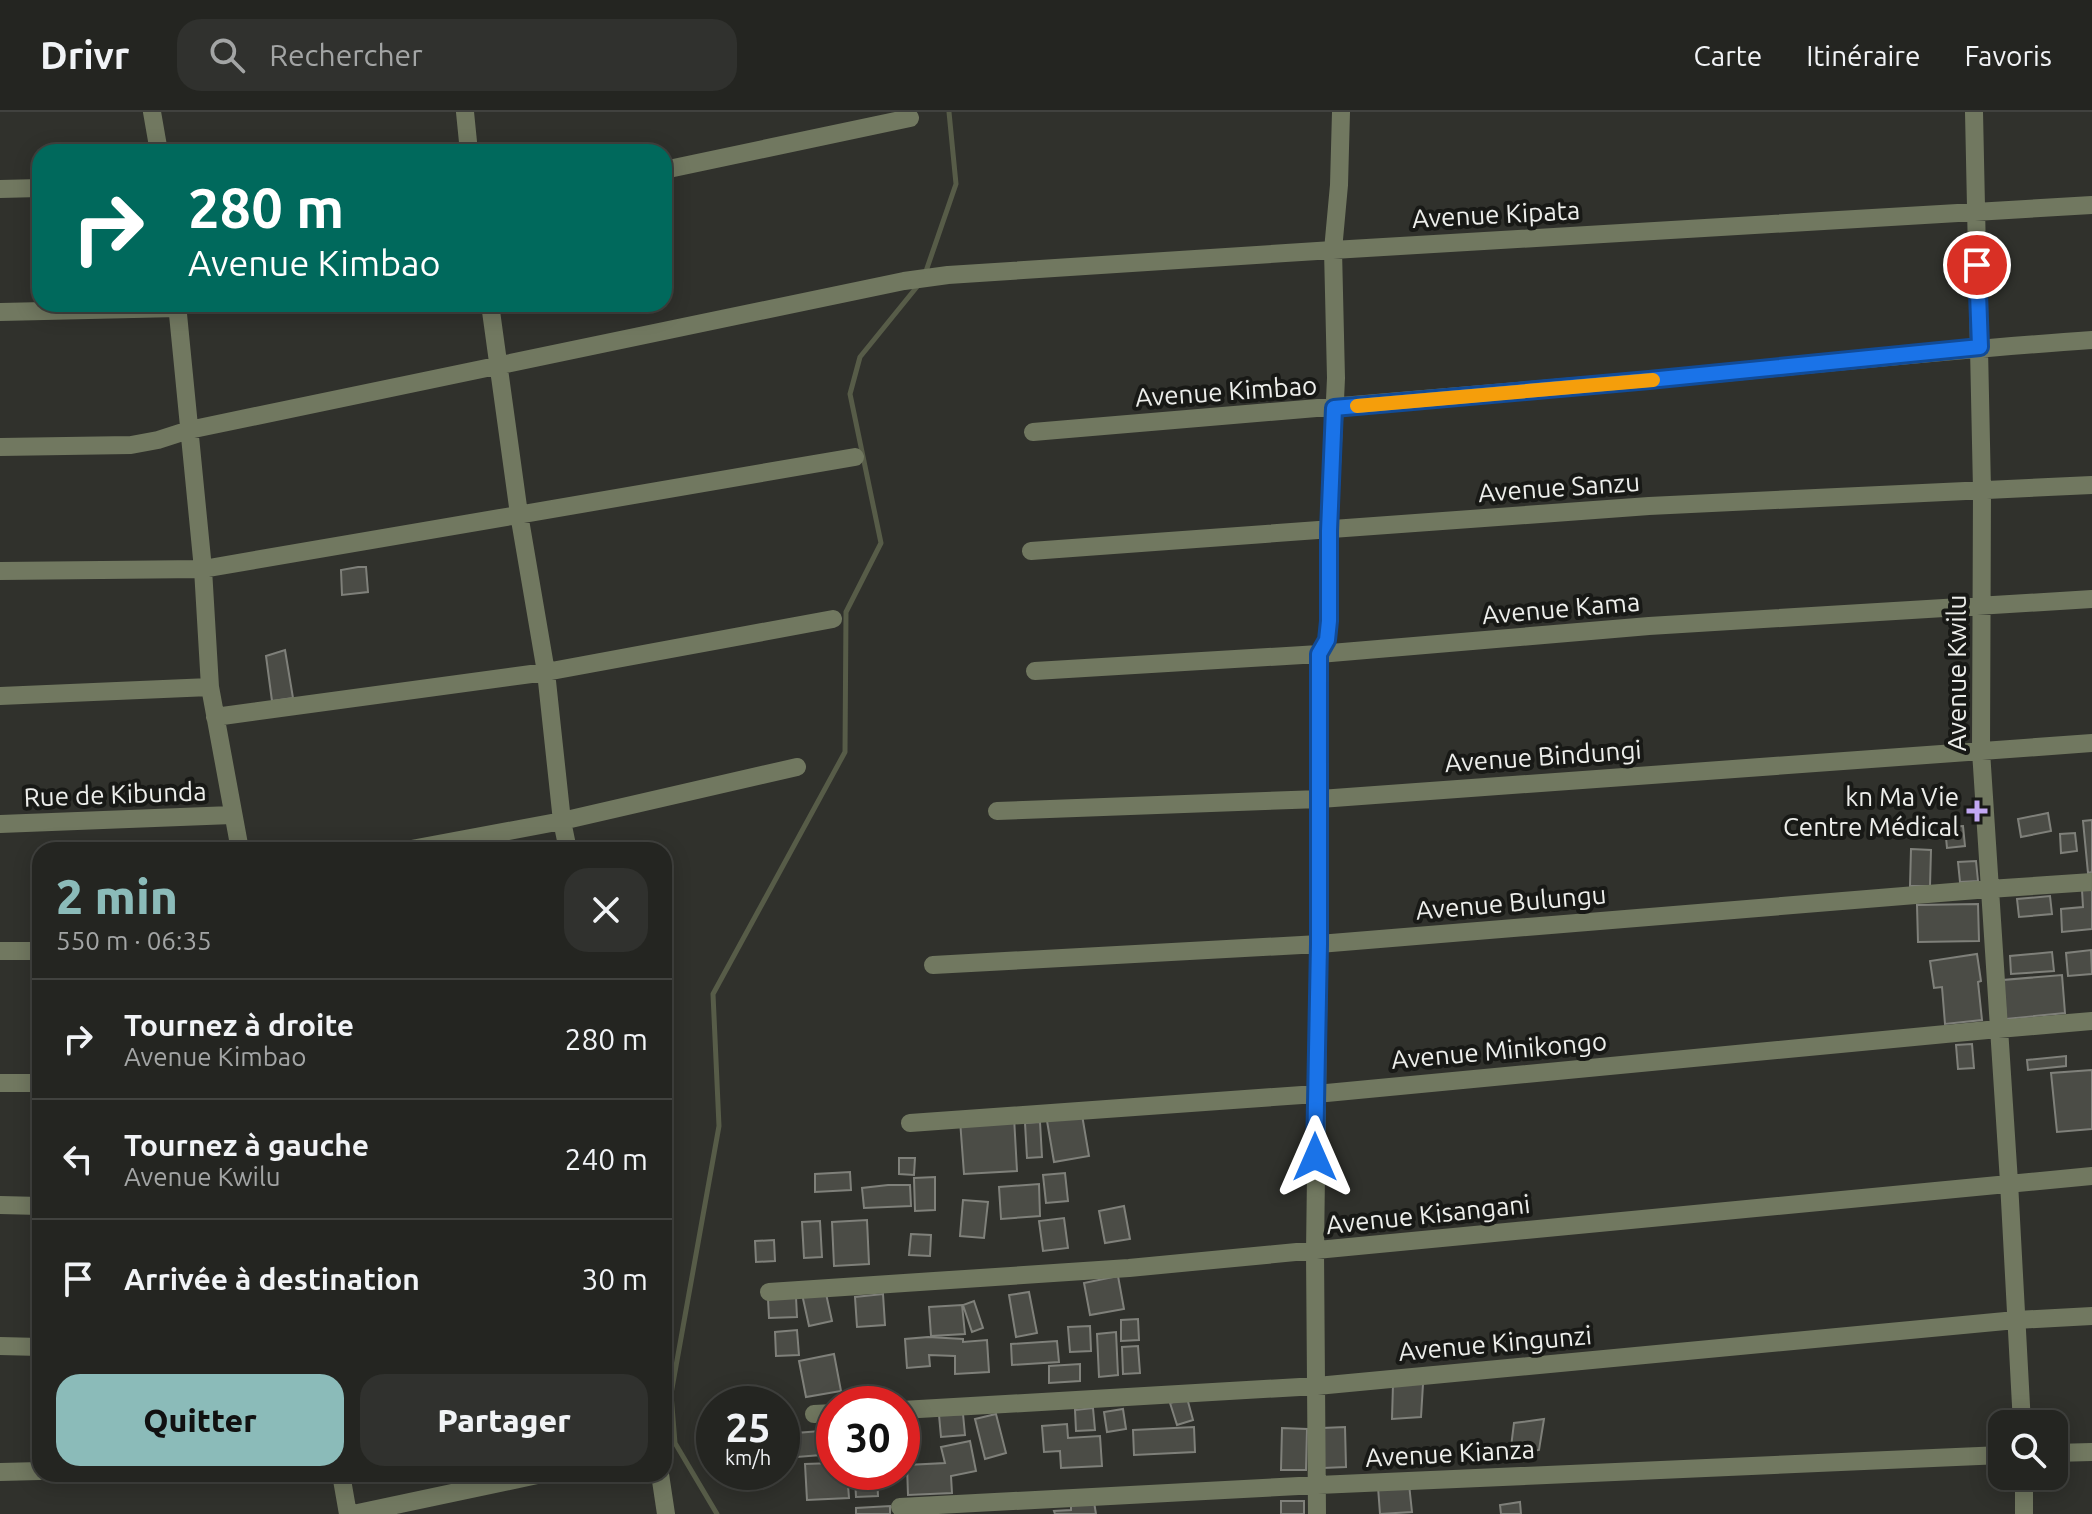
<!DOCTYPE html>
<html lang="fr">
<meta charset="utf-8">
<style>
body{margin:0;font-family:Ubuntu,sans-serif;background:#30312e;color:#f1f3f6;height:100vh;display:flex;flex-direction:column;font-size:30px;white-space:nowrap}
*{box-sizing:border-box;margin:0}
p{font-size:26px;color:#a3a5a5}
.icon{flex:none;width:44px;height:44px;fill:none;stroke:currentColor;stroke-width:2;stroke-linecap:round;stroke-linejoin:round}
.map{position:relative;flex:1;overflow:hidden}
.panel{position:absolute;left:32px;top:730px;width:640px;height:640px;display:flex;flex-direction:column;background:#242521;border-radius:24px;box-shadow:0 4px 20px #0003,0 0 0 2px #41423f}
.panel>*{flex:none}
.guide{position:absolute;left:32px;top:32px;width:640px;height:168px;border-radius:24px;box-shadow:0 4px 20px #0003,0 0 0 2px #41423f;background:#00695c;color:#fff;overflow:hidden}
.fabs{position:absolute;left:1988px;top:1298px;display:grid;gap:16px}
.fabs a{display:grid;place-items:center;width:80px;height:80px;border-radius:16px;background:#242521;box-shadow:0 4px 20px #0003,0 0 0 2px #41423f;font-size:40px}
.speed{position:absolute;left:696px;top:1274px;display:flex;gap:16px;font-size:40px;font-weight:700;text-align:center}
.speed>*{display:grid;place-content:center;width:104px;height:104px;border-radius:50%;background:#242521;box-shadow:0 4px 20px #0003,0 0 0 2px #41423f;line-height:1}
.speed small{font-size:20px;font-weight:400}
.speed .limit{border:12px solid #d22;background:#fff;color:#111}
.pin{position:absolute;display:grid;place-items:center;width:68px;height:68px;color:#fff;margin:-34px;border:4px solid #fff;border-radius:50%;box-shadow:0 2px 8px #0007}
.me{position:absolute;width:88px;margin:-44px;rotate:0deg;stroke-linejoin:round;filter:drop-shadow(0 0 6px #0008)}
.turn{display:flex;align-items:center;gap:28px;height:168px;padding:0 24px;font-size:36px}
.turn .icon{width:104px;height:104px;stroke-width:2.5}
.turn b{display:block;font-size:56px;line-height:68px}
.round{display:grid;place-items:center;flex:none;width:84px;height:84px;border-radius:24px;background:#30312e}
.summary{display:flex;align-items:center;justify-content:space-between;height:136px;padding:0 24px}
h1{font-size:48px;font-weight:800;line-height:60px;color:#8bbbb9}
.primary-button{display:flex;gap:16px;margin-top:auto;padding:16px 24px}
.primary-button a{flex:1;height:92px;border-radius:24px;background:#8bbbb9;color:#111;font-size:32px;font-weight:800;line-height:92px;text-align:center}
.primary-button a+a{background:#30312e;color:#f1f3f6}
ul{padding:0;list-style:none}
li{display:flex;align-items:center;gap:24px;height:120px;padding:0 24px;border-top:2px solid #41423f}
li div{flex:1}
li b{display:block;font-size:30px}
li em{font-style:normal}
header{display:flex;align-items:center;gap:48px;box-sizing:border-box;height:112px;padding:0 40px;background:#242521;border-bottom:2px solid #41423f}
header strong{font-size:38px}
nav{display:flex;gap:44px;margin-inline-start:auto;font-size:28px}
.search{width:560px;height:72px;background:#30312e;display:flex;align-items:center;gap:20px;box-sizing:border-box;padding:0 28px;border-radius:24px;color:#a3a5a5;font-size:30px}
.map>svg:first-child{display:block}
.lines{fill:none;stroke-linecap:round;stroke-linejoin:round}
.stream{stroke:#575c48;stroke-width:5}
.building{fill:#4b4c46;stroke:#7f807a;stroke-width:2}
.minor{stroke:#717860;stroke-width:18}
.route-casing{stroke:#114b97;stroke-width:20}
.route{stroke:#1a73e8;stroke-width:14}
.slow{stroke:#f59e0b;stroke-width:14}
.poi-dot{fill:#c2a8f3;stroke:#181916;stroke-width:3}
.labels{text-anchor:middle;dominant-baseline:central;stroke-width:8;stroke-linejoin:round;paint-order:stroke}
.street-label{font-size:26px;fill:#edeeeb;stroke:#181916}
.poi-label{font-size:26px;fill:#edeeeb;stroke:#181916;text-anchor:end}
</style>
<header>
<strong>Drivr</strong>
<div class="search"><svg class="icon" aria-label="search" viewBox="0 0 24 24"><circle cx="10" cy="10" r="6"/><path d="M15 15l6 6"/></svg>Rechercher</div>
<nav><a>Carte</a><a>Itinéraire</a><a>Favoris</a></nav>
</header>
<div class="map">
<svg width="2092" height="1402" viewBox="0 0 2092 1402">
<rect width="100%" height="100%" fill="#30312c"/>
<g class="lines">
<path class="stream" d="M 925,162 L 956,72 L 949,0
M 717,1402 L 675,1331 L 671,1282 L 719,1014 L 713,882 L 845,640 L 846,500 L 881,431 L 850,282 L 860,245 L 920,171"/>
</g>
<path class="building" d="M 358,455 L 366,455 L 368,480 L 342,483 L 341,458 Z
M 285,538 L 293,586 L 272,589 L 266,544 Z
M 2048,701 L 2051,719 L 2021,725 L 2018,707 Z
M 2092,708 L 2092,760 L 2088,761 L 2083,709 Z
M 1963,714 L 1965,734 L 1947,736 L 1945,715 Z
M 2075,721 L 2077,739 L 2061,741 L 2060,722 Z
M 1911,737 L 1931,738 L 1930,774 L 1910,774 Z
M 1976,749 L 1978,769 L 1960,770 L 1958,750 Z
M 2092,777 L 2092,817 L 2062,820 L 2061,797 L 2083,795 L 2082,778 Z
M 2050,784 L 2052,802 L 2019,805 L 2017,787 Z
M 1978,792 L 1979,829 L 1918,830 L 1917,793 Z
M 2091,838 L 2092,862 L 2068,864 L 2066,841 Z
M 2052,840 L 2054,859 L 2011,862 L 2010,844 Z
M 1977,842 L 1981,869 L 1978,870 L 1982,908 L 1945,912 L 1942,875 L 1934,876 L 1930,849 Z
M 2062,863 L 2065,901 L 2006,907 L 2003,868 Z
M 1972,932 L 1974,956 L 1958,957 L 1956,933 Z
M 2066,944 L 2066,954 L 2028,958 L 2027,948 Z
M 2092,958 L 2092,1017 L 2057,1020 L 2051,961 Z
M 1081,997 L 1089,1044 L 1054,1050 L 1046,1003 Z
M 1014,1005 L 1017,1059 L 964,1062 L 960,1008 Z
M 1040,1010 L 1042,1045 L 1027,1046 L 1025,1011 Z
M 899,1046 L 915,1046 L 914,1063 L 899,1062 Z
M 850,1060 L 851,1078 L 815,1080 L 815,1062 Z
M 1065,1061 L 1068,1089 L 1046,1091 L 1043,1063 Z
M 935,1065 L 935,1098 L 915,1099 L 914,1066 Z
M 1039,1072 L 1040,1104 L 1001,1107 L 999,1075 Z
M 888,1073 L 910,1073 L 911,1094 L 864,1096 L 862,1076 Z
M 963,1088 L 988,1090 L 984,1126 L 960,1124 Z
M 1124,1094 L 1130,1127 L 1105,1131 L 1099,1099 Z
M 1064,1106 L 1068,1136 L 1043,1139 L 1039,1109 Z
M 867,1108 L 869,1152 L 834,1154 L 832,1110 Z
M 820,1109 L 822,1145 L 804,1146 L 802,1110 Z
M 911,1122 L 931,1123 L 930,1144 L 909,1143 Z
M 774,1128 L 775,1149 L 756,1150 L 755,1129 Z
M 1118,1164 L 1124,1197 L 1090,1203 L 1084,1171 Z
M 825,1177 L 832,1209 L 809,1214 L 802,1182 Z
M 1029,1180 L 1037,1221 L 1016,1225 L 1009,1183 Z
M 883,1182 L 885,1213 L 857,1215 L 855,1185 Z
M 796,1185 L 797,1205 L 769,1206 L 768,1187 Z
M 974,1189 L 983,1216 L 972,1220 L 963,1193 Z
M 962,1193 L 965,1222 L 931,1224 L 929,1195 Z
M 1138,1207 L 1139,1228 L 1121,1229 L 1121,1208 Z
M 1090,1214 L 1091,1239 L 1070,1240 L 1068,1215 Z
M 797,1218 L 799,1243 L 776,1244 L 775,1220 Z
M 1116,1220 L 1118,1263 L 1099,1265 L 1097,1222 Z
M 928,1225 L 963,1227 L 963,1230 L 987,1228 L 989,1260 L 955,1262 L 955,1244 L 929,1243 L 930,1254 L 907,1256 L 905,1227 Z
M 1057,1229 L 1059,1250 L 1012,1253 L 1011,1232 Z
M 1138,1234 L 1140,1261 L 1123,1262 L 1122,1235 Z
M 834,1242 L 841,1279 L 806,1285 L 799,1249 Z
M 1080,1252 L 1080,1269 L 1049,1271 L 1049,1254 Z
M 1393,1272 L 1423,1272 L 1421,1305 L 1392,1307 Z
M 1187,1286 L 1193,1308 L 1177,1313 L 1170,1291 Z
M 1093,1296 L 1095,1318 L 1076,1319 L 1075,1298 Z
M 1123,1297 L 1126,1317 L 1107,1320 L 1104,1300 Z
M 963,1302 L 965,1323 L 941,1325 L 939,1303 Z
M 996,1302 L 1006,1341 L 985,1347 L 975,1307 Z
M 1544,1307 L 1539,1338 L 1510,1343 L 1514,1311 Z
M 902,1309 L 911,1309 L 913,1334 L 902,1335 Z
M 1067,1312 L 1068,1326 L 1100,1324 L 1102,1354 L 1061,1356 L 1060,1339 L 1044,1340 L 1042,1314 Z
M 1194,1315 L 1195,1340 L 1134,1343 L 1133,1318 Z
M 1345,1315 L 1346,1355 L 1323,1356 L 1322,1316 Z
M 1282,1316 L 1307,1317 L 1306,1358 L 1281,1358 Z
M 820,1319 L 821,1343 L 797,1345 L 796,1321 Z
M 834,1322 L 834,1342 L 824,1342 L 823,1323 Z
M 970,1329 L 976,1359 L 951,1364 L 952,1381 L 908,1383 L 907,1353 L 945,1351 L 941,1335 Z
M 834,1351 L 834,1360 L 847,1360 L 849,1386 L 807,1388 L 805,1352 Z
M 877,1364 L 878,1384 L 856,1385 L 855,1366 Z
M 1409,1372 L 1412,1400 L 1380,1402 L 1378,1375 Z
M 1281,1389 L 1304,1389 L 1304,1402 L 1281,1402 Z
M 1094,1390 L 1096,1402 L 1055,1402 L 1054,1399 L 1071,1398 L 1071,1393 Z
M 1520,1390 L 1521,1402 L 1501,1402 L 1500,1393 Z
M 890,1394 L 890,1402 L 856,1402 L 856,1396 Z"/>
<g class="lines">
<path class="minor" d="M 152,0 L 159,40
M 465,0 L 469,40
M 1974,0 L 1982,378 L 1981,639 L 2009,1070 L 2022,1312
M 664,58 L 910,6
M 0,77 L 40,76
M 177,192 L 203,457 L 210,575 L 240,738
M 490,192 L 519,402 L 546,560 L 562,709 L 568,738
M 0,200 L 178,196
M 1033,320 C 1237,304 1442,287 1647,268 C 1795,255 1943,238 2092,228
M 0,335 L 131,333 L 158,328 L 189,318 L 904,169 L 948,163 L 1333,138 L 2092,93
M 1031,439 L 1649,394 L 2092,373
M 0,459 L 203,457 L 855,345
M 1035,559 L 1319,542 L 1649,514 L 2092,487
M 0,584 L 210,575
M 215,605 L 546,560 L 833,507
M 997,699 L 1320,687 L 2092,631
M 0,712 L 232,703
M 406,738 L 562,709 L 797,655
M 0,839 L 40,839
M 933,853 L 1319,832 L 1989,777 L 2092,770
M 0,971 L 40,971
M 910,1011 L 1316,982 L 1998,917 L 2092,909
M 0,1093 L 40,1094
M 769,1180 L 1129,1156 L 2092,1064
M 0,1234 L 40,1235
M 902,1298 L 1317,1274 L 2016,1208 L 2092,1204
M 814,1302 L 834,1301
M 2054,1341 L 2092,1340
M 0,1360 L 40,1359
M 341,1362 L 348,1402
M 660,1362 L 666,1402
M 2024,1364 L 2024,1402
M 900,1395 L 1318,1373 L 2002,1343
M 353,1402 L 542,1362
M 1317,1402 L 1315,1140 L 1319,832 L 1319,542 L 1327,528 L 1329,509 L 1329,419 L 1336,266 L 1333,138 L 1339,73 L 1341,0"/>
</g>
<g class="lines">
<g class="route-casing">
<path id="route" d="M 1315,1045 L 1319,832 L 1319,542 L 1327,528 L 1329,509 L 1329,419 L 1334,296 L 1649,268 L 1980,235 L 1977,153"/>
</g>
<use href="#route" class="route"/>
<path class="slow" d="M 1357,294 L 1653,268"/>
</g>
<path class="poi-dot" d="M1973 687h8v8h8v8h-8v8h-8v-8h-8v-8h8z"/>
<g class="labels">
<g class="street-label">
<text transform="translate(1496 102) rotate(-3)">Avenue Kipata</text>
<text transform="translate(1226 279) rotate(-4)">Avenue Kimbao</text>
<text transform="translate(1559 375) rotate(-4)">Avenue Sanzu</text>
<text transform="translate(1561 496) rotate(-5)">Avenue Kama</text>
<text transform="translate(1956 561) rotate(-90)">Avenue Kwilu</text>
<text transform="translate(1543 644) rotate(-4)">Avenue Bindungi</text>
<text transform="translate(115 682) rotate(-2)">Rue de Kibunda</text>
<text transform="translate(1511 790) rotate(-5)">Avenue Bulungu</text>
<text transform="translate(1499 938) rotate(-5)">Avenue Minikongo</text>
<text transform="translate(1428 1102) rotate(-6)">Avenue Kisangani</text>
<text transform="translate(1495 1231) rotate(-5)">Avenue Kingunzi</text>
<text transform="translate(1450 1341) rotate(-3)">Avenue Kianza</text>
</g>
<g class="poi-label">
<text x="1959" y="684">kn Ma Vie<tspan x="1959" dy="30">Centre Médical</tspan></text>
</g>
</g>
</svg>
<div class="fabs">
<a><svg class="icon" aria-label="search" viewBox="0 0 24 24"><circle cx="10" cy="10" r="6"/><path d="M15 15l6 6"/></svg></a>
</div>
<div class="speed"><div>25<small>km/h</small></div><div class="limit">30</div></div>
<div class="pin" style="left:1977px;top:153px;background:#d93025"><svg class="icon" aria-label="arrive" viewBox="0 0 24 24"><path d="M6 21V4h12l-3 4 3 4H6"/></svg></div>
<svg class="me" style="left:1315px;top:1045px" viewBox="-20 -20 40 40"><path d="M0-17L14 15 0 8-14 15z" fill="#1a73e8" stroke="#fff" stroke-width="4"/></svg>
<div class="guide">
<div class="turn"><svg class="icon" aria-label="right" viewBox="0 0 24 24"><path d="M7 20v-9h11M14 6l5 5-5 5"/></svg><div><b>280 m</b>Avenue Kimbao</div></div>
</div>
<section class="panel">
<div class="summary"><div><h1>2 min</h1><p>550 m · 06:35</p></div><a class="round"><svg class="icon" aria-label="close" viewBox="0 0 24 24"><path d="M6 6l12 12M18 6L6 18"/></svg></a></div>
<ul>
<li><svg class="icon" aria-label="right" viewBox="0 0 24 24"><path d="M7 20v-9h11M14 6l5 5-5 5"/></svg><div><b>Tournez à droite</b><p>Avenue Kimbao</p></div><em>280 m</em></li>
<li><svg class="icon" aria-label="left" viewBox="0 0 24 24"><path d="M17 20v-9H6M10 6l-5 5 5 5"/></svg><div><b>Tournez à gauche</b><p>Avenue Kwilu</p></div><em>240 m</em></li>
<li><svg class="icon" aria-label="arrive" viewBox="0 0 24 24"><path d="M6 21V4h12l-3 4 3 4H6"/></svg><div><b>Arrivée à destination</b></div><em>30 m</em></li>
</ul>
<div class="primary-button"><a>Quitter</a><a>Partager</a></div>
</section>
</div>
